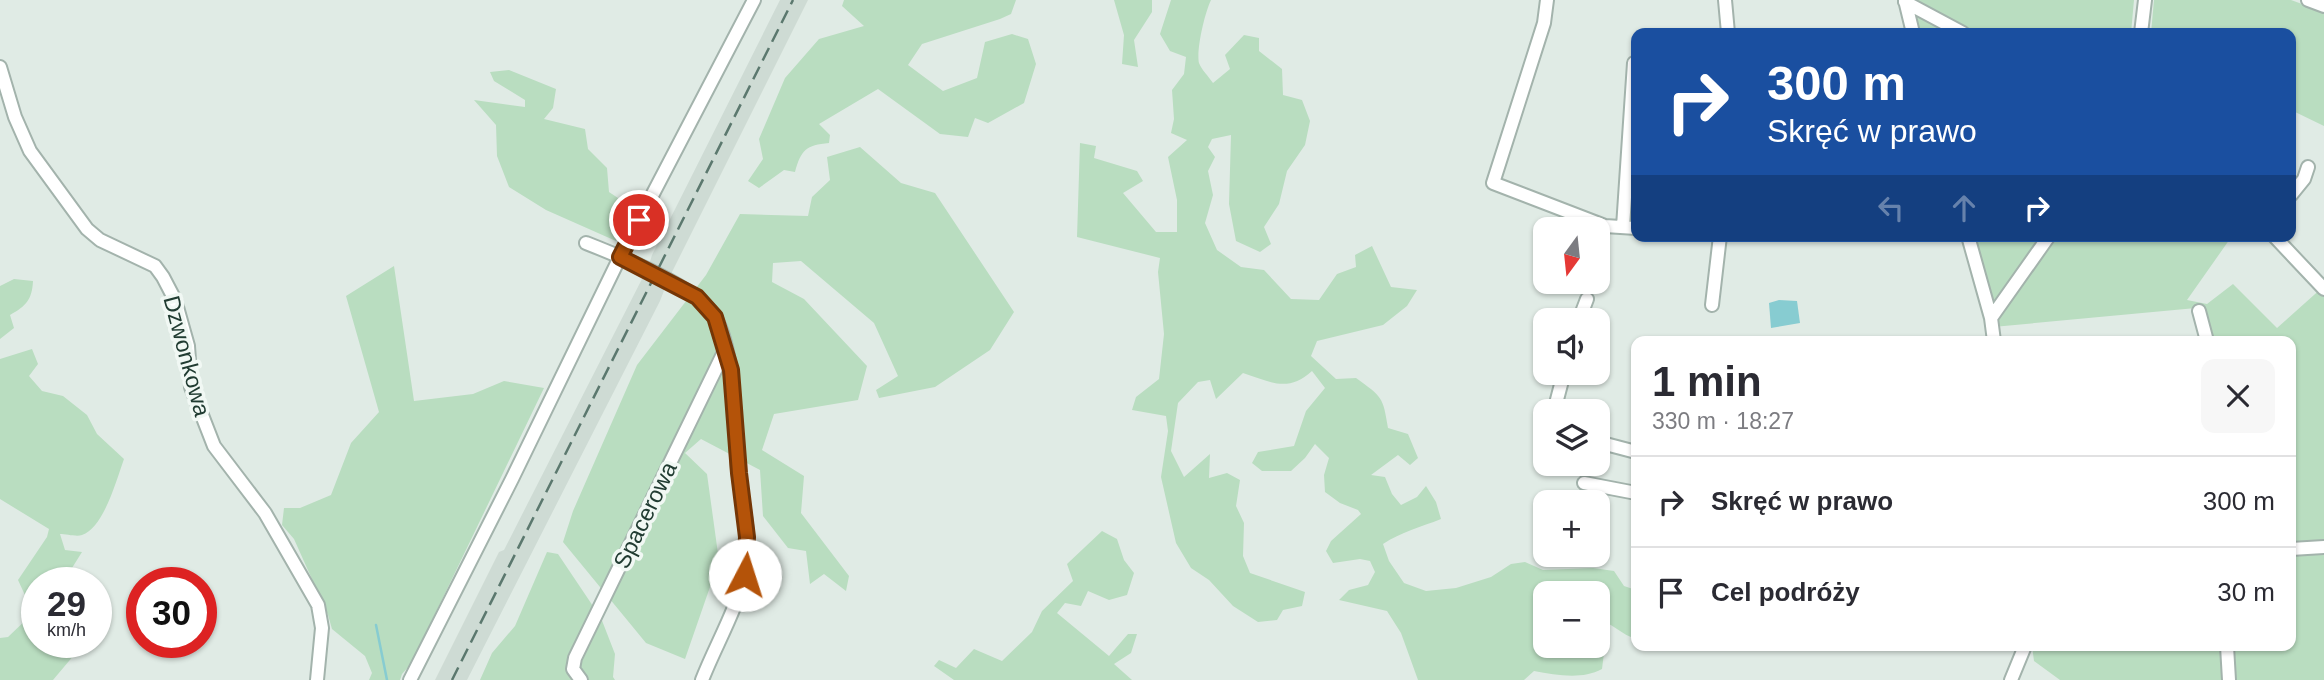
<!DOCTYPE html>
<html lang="pl">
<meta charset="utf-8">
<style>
body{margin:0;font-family:Arial,sans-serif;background:#f7f7f7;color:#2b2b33;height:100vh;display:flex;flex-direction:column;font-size:26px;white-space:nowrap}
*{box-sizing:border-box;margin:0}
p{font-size:23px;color:#7c7c81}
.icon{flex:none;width:38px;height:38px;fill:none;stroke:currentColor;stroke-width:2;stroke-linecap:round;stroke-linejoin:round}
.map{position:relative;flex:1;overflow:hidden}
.sheet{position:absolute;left:1631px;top:336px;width:665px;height:315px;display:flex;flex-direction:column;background:#fff;border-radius:14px;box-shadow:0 2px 5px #0004}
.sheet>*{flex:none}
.hud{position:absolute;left:1631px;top:28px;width:665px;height:214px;border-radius:14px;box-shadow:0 2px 5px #0004;background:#1a4fa0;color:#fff;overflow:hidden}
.needle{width:46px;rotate:195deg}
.controls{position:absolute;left:1533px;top:217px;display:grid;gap:14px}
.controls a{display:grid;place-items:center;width:77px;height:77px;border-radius:14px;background:#fff;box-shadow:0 2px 5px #0004;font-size:35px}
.speed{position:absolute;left:21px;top:567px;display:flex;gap:14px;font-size:35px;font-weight:700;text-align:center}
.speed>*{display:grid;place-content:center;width:91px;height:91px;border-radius:50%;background:#fff;box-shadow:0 2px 5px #0004;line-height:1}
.speed small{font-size:18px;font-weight:400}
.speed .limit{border:10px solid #d22;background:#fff;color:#111}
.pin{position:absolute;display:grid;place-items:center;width:60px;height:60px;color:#fff;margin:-30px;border:4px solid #fff;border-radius:50%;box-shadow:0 2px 7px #0007}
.me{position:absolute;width:77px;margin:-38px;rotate:5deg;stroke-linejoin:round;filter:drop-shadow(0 0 5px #0008)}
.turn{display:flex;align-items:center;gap:24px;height:147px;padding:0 21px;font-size:32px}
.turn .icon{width:91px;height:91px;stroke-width:2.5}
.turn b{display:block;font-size:49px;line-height:60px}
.lanes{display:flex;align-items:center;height:66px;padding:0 21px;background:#0003;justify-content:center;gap:35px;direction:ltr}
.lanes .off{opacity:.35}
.round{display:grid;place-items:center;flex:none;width:74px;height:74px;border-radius:14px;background:#f7f7f7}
.overview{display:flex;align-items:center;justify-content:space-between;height:119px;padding:0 21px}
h1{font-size:42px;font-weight:800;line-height:52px}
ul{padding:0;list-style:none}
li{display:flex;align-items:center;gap:21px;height:91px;padding:0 21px;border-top:2px solid #e1e1e2}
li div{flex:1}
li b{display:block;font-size:26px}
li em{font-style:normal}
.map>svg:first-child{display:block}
.built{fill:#cedbd4}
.green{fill:#b9ddc0}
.water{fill:#87ccd1}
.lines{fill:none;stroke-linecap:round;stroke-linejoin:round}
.stream{stroke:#87ccd1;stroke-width:2.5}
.minor-casing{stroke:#a3b3ac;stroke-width:16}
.minor{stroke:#fff;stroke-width:12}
.rail{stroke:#5b786e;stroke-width:2.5;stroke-dasharray:14 7;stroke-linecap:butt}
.route-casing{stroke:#753606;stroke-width:18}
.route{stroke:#b45309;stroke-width:12}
.labels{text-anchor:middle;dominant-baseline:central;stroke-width:7;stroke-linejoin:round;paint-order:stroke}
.street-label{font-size:23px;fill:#213c32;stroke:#f1f8f4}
</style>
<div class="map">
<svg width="2324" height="680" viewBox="0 0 2324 680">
<rect width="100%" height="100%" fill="#e0ebe5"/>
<path class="built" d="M 780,0 L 808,0 L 670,276 L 649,265 L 652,255 Z
M 643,277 L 665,288 L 660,301 L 467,680 L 435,680 L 499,552 L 504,550 Z"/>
<path class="green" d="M 844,0 L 1016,0 L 1011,14 L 1000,19 L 922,44 L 908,65 L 943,91 L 977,78 L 985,42 L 1012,34 L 1028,39 L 1036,64 L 1024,103 L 988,123 L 975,118 L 968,137 L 940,134 L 878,89 L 819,124 L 830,135 L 829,143 C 806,145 801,150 795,172 L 784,170 L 759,188 L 748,181 L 763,159 L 759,139 L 785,78 L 819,39 L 864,26 L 842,6 Z
M 1114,0 L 1152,0 L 1152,12 L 1134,40 L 1138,67 L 1122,64 L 1124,35 Z
M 1171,0 L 1211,0 C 1205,12 1196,50 1199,63 C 1201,69 1209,77 1213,83 L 1230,69 L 1225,55 L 1244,35 L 1259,38 L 1259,51 L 1282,69 L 1283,95 L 1302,100 L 1310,121 L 1305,145 L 1287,171 L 1279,204 L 1264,227 L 1271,244 L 1260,252 L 1236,241 L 1229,204 L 1231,135 L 1212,139 L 1208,147 L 1215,157 L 1208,171 L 1213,195 L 1205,223 L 1217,250 L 1241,267 L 1264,270 L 1291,299 L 1319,300 L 1337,274 L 1356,267 L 1355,255 L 1372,246 L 1391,287 L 1417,290 L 1407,306 L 1383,325 L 1317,341 L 1311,356 L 1336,379 L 1356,378 C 1382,397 1383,396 1388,428 L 1408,434 L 1418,458 L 1410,465 L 1398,455 L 1371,475 L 1385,477 L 1392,494 L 1401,505 L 1417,497 L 1426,486 L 1436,502 L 1441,519 C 1421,527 1401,532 1383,544 L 1389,561 L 1404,583 L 1426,591 L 1456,588 L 1491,577 L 1511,564 L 1525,562 L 1543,570 L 1593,568 L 1614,571 L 1624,586 L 1636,590 L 1636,639 C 1622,635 1611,622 1598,620 L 1598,593 L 1545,593 L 1545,646 L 1598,645 L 1604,653 L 1602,669 C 1581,680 1557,675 1534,671 L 1524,680 L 1418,680 L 1401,633 L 1387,611 L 1339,600 L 1349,590 L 1368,585 L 1375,572 L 1370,561 L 1360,559 L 1333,563 L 1326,551 L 1331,541 L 1361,514 L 1358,510 L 1340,503 L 1325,492 L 1324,475 L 1329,458 L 1315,444 L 1305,458 L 1291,471 L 1262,471 L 1252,463 L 1258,452 L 1294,446 L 1306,411 L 1325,388 L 1312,371 C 1288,393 1271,382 1243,373 L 1216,399 L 1210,380 L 1198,382 L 1178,403 L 1171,451 L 1184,477 L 1210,454 L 1209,478 L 1227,473 L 1240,480 L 1236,506 L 1244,523 L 1243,556 L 1250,573 L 1305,592 L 1302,606 L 1283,610 L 1277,620 L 1258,622 L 1233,606 L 1209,580 L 1191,568 L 1176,543 L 1161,477 L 1168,431 L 1166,416 L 1132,410 L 1136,397 L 1159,379 L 1164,334 L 1158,272 L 1160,258 L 1077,237 L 1080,143 L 1096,146 L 1094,158 L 1137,171 L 1143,181 L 1123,193 L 1156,232 L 1177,232 L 1177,200 L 1168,157 L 1187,140 L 1171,133 L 1174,119 L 1172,90 L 1184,74 L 1186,57 L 1170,51 L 1160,34 Z
M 1912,0 L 2134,0 L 2131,33 L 1920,33 Z
M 2154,0 L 2291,0 L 2324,12 L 2324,126 L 2291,110 L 2291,33 L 2151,33 Z
M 509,70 L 556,89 L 553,108 L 544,119 L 585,129 L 588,149 L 607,168 L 609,192 L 630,206 L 616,241 L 546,210 L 509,187 L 497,156 L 496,125 L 474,100 L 525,107 L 525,100 L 494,81 L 490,72 Z
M 860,147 L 901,183 L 935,193 L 1014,312 L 990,350 L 935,387 L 879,398 L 876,390 L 898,376 L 874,323 L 801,261 L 773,263 L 772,282 L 804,299 L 867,366 L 858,400 L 774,414 L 762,450 L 804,476 L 801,513 L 849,576 L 846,591 L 824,574 L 810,584 L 806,551 L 788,548 L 763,516 L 760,470 L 701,439 L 685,453 L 707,474 L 719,561 L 685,659 L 646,643 L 563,542 L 573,511 L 637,365 L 706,275 L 740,214 L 808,216 L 812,197 L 830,180 L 827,157 Z
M 1974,236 L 2232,236 L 2187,300 L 2207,304 L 2233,284 L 2277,328 L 2324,286 L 2324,680 L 2060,680 L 2034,661 L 2032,646 L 2291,646 L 2291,341 L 2207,341 L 2196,308 L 1993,327 Z
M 394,266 L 414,401 L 473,394 L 504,381 L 544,388 L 411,664 L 402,674 L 400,680 L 369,680 L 372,673 L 365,656 L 332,629 L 328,615 L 294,539 L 282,525 L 284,508 L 300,508 L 331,495 L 351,443 L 379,412 L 346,296 Z
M 14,279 L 33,281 C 32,300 26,306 10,315 L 14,328 L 0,339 L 0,286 Z
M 32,349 L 38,364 L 29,376 L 42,391 L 63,396 L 87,415 L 97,434 L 124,459 C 117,478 104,528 82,535 C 77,537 66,534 60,534 L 65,550 L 82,552 L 72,568 L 65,573 L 78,583 L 37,583 L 37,600 L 30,606 L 18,580 L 47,537 L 49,529 L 0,499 L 0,359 Z
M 1102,531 L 1117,539 L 1124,560 L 1134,573 L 1127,595 L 1109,600 L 1088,591 L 1081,606 L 1065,603 L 1057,613 L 1109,656 L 1128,634 L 1137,634 L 1131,653 L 1114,664 L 1132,680 L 954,680 L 934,666 L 939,660 L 956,668 L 974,649 L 1002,661 L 1032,632 L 1042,611 L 1073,581 L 1067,564 Z
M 547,552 L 558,554 L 601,618 L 615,654 L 613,677 L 615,680 L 480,680 L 492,653 L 515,626 Z
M 31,615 L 37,617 L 37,642 L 85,642 L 53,680 L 0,680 L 0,638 L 8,637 Z"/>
<path class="water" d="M 1779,300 L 1797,301 L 1800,323 L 1771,328 L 1769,303 Z"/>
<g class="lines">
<path class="stream" d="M 376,625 L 387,680"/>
<g class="minor-casing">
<path id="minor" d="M 1547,0 L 1544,23 L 1493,183 L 1605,226 L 1636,228
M 1725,0 L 1728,33
M 1905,0 L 1913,33
M 2308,0 L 2324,6
M 1905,2 L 1963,33
M 2141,33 L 2145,0
M 0,67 L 15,117 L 30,151 L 87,229 L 100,240 L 155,266 L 163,277 L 175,300 L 188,346 L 191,387 L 214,446 L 265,513 L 318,605 L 322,628 L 317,680
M 2291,195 L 2304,179 L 2308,167
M 1623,227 L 1634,63
M 1968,236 L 1991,318 L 1994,341
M 2274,236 L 2324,289
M 586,243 C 619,256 698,287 715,317 C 736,354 734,427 738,470 C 742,503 752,537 745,571 C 738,608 716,644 702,680
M 1712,305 L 1720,236
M 2199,311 L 2207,341
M 1991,318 L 2049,236
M 1579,320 L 1587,299
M 1554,411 L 1564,373
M 1598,442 L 1636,452
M 1584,483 L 1636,493
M 2291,549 L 2324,547
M 2227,646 L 2229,680
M 410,680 L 512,479 L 620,257 L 754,0
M 581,680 L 573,669 L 575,658 L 725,350
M 2011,680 L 2025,646"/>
</g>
<use href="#minor" class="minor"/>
<path class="rail" d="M 452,680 L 793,0"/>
</g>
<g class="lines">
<g class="route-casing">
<path id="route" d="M 639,220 L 620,257 L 697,297 L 715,317 L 731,370 L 739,473 L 747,537 L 745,575"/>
</g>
<use href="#route" class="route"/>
</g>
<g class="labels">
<g class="street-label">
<text transform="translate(187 356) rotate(75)">Dzwonkowa</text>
<text transform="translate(645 515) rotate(-64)">Spacerowa</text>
</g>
</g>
</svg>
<div class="controls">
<a><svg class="needle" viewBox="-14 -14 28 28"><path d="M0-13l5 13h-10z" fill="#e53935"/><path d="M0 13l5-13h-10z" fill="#7c7c81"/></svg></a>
<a><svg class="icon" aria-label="sound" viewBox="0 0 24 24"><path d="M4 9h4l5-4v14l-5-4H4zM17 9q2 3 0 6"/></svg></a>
<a><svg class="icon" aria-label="layers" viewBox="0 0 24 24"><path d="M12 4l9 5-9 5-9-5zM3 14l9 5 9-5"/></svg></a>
<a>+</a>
<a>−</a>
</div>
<div class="speed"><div>29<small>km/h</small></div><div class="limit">30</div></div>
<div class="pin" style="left:639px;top:220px;background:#d93025"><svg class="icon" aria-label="arrive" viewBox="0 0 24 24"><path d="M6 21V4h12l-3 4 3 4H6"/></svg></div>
<svg class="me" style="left:745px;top:575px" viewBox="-20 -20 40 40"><circle r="19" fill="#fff"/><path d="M0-13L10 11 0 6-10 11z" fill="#b45309"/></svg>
<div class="hud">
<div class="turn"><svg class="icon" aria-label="right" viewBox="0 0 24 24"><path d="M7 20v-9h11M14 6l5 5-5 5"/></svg><div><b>300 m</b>Skręć w prawo</div></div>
<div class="lanes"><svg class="icon off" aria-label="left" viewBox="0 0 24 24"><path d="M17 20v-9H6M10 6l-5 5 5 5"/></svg><svg class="icon off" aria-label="ahead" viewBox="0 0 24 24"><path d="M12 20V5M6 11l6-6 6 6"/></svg><svg class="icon" aria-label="right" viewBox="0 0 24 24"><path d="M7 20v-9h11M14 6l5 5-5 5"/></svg></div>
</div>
<section class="sheet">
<div class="overview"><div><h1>1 min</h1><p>330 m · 18:27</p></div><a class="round"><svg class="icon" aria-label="close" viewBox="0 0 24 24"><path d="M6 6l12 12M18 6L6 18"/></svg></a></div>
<ul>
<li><svg class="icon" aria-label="right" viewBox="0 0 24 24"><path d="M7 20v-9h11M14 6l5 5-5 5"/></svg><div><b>Skręć w prawo</b></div><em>300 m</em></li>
<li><svg class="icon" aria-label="arrive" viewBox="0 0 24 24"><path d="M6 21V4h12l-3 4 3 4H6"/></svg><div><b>Cel podróży</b></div><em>30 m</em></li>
</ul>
</section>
</div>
